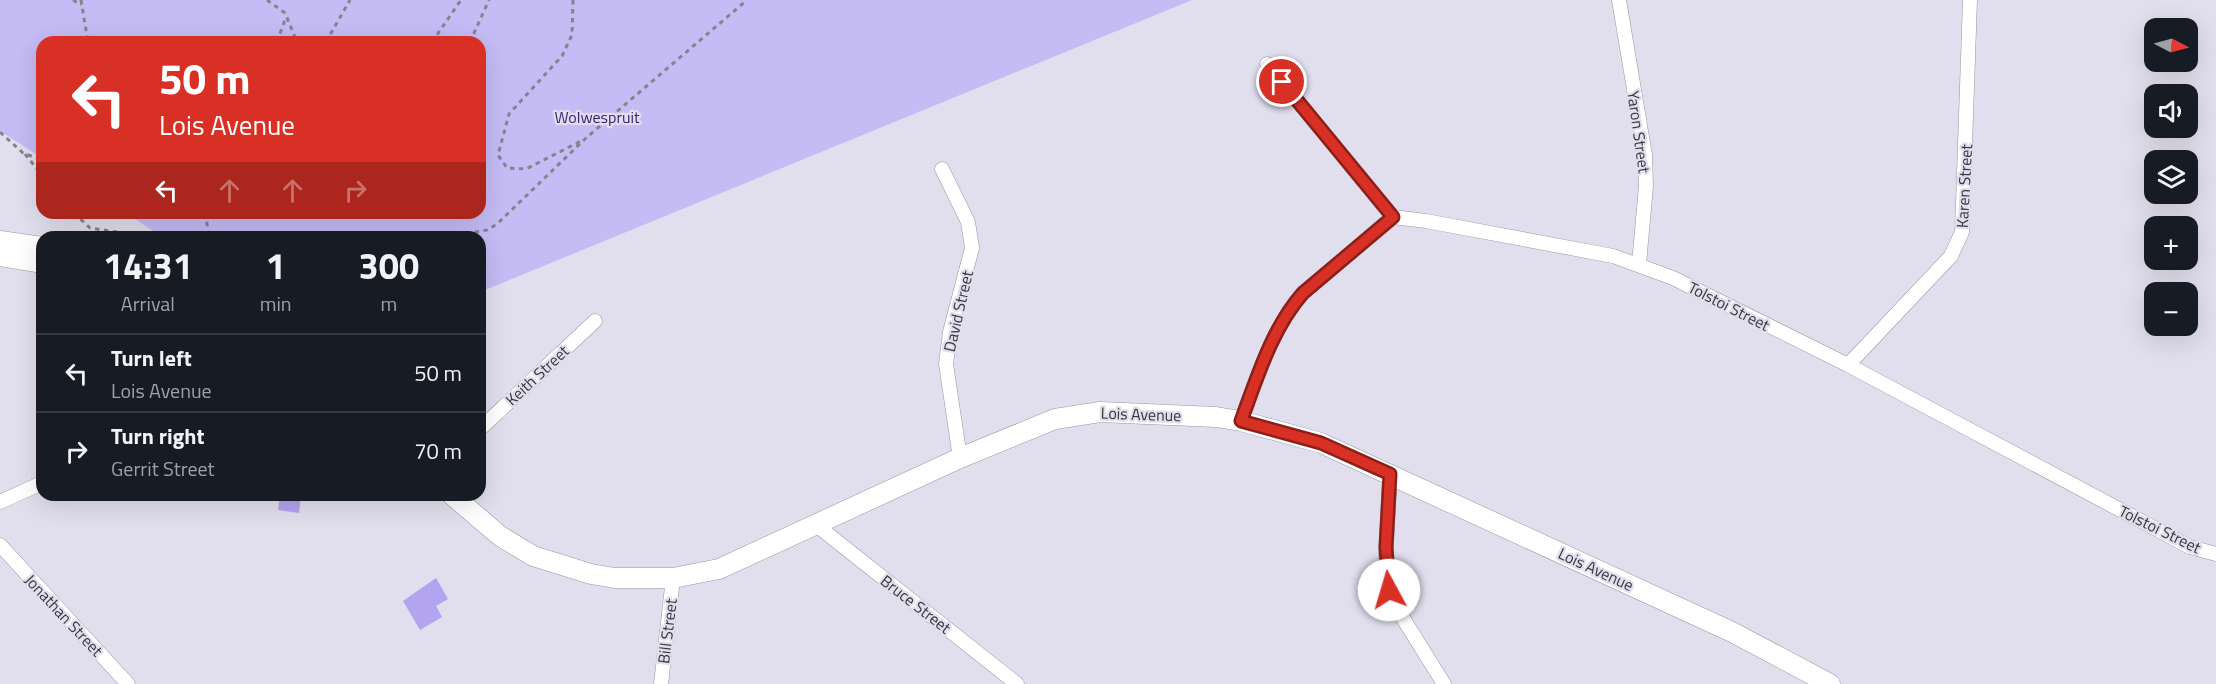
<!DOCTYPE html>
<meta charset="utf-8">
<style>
body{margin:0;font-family:"Titillium Web",sans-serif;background:#242831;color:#f1f3f6;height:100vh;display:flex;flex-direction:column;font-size:22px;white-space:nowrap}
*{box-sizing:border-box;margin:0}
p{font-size:20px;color:#9ea1a6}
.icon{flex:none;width:33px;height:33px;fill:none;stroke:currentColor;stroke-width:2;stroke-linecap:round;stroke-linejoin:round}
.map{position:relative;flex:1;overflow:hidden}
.sheet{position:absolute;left:36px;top:231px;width:450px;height:270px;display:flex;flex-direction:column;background:#171b24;border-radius:18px;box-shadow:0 6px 24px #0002}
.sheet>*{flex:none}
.banner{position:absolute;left:36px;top:36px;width:450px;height:183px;border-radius:18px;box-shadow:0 6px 24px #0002;background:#d93025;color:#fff;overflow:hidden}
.needle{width:39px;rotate:96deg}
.tools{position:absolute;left:2144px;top:18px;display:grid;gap:12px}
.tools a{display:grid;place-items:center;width:54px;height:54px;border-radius:12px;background:#171b24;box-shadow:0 6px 24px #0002;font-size:30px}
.pin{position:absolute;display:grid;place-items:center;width:51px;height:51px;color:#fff;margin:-26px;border:3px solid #fff;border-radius:50%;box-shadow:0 2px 6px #0007}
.me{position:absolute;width:66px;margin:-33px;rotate:354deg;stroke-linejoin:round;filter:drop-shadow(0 0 4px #0008)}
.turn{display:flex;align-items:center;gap:21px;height:126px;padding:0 24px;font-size:27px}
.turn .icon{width:78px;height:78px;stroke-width:2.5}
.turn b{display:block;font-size:42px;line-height:51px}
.lanes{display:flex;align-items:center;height:57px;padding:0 24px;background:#0003;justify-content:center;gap:30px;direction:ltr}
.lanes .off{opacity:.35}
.eta{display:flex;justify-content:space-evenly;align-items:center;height:102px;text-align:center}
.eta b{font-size:36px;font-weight:700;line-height:42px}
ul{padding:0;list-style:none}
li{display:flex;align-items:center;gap:18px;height:78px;padding:0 24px;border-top:2px solid #363941}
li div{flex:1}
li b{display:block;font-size:22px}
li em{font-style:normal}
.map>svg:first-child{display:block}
.green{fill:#c5bbf5}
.building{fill:#b2a4ef}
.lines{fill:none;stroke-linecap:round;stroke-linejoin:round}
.street-casing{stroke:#9795a3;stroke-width:15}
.secondary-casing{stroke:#9795a3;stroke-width:21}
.path{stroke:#85848e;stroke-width:3;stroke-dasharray:4.5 4.5;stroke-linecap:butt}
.street{stroke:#fff;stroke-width:14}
.secondary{stroke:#fff;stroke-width:20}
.route-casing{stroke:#8d1f18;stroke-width:15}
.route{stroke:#d93025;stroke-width:10}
.labels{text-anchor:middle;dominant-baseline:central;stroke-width:4.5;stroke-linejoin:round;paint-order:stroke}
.park-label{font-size:16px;fill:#381c71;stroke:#e1dfee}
.street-label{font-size:16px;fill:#37363c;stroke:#e1dfee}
</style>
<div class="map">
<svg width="2216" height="684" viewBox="0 0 2216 684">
<rect width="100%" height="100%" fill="#e1dfee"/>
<path class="green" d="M 0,0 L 1192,0 L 480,292 L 480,237 L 162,237 L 126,213 L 480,213 L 480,42 L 42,42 L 42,158 L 0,131 Z"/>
<path class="building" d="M 280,495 L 301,495 L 299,513 L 278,510 Z
M 436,578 L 448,599 L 436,606 L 442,617 L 420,630 L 403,601 Z"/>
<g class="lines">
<g class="street-casing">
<path id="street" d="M 1619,0 L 1645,155 L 1646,186 L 1639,264
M 1267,64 L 1393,217 L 1426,221 L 1613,256 L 1673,278 L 1848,365 L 2190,547 L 2216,554
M 942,169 L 968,222 L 972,248 L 950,332 L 946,364 L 960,458
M 1848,365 L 1951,256 L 1962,232 L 1970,0
M 1241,421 C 1257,378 1272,328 1303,293 L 1393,217
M 480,429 L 595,321
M 1390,474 L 1385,569 L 1391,599 L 1444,684
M 0,502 L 42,483
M 815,524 L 1017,684
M 0,545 L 128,684
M 661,684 L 673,578"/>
</g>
<g class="secondary-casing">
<path id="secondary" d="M 0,241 L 42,247
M 0,256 L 42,263
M 452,495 L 500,536 L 533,556 L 591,574 L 615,578 L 673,578 L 719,569 L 960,458 L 1055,419 L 1100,412 L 1216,417 L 1241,421 L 1321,443 L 1732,632 L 1830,684"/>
</g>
<path class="path" d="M 73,0 L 81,5
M 81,0 L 88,42
M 267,0 L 285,13 L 297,42
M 573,0 L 572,35 L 562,56 L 509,114 L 498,155 L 507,168 L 526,169 L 581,141
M 167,42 L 174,42
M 277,42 L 286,17
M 326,42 L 350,0
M 432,42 L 461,0
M 470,42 L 489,0
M 0,132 L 23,153 L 42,160
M 25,154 L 42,175
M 74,213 L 90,228 L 150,237
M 205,213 L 209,235
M 197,237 L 213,237
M 448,237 L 487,230 L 497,224 L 586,138 L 747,0"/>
<use href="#street" class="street"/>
<use href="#secondary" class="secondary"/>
</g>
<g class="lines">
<g class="route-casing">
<path id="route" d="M 1282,82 L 1393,217 L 1303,293 C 1272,328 1257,378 1241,421 L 1321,443 L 1390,474 L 1386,547 L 1389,590"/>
</g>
<use href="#route" class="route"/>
</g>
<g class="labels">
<g class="park-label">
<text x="597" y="117">Wolwespruit</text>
</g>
<g class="street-label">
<text transform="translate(1639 132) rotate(82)">Yaron Street</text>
<text transform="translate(1964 186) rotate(-87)">Karen Street</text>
<text transform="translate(1729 306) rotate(27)">Tolstoi Street</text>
<text transform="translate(958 311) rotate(-77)">David Street</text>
<text transform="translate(537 375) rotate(-43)">Keith Street</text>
<text transform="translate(1141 414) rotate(2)">Lois Avenue</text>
<text transform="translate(2160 529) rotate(26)">Tolstoi Street</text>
<text transform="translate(1596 569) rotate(25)">Lois Avenue</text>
<text transform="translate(916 604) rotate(38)">Bruce Street</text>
<text transform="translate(64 615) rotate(47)">Jonathan Street</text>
<text transform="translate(667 631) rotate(-83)">Bill Street</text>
</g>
</g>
</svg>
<div class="tools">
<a><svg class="needle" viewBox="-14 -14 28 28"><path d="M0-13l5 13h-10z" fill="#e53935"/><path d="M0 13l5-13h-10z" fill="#9ea1a6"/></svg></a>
<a><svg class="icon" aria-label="sound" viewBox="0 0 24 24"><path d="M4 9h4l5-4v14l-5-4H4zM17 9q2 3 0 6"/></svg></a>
<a><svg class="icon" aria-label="layers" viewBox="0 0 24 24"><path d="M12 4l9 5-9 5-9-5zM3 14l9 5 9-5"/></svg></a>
<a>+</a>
<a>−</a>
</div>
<div class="pin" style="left:1282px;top:82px;background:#d93025"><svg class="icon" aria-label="arrive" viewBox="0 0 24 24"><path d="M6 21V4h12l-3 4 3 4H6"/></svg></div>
<svg class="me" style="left:1389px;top:590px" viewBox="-20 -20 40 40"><circle r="19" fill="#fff"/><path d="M0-13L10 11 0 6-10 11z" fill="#d93025"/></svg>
<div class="banner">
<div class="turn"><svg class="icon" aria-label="left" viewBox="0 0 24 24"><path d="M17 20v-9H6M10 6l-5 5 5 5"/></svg><div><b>50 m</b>Lois Avenue</div></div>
<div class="lanes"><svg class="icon" aria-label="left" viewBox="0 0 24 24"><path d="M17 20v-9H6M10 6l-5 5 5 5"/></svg><svg class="icon off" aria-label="ahead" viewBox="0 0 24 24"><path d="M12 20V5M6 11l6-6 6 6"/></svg><svg class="icon off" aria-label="ahead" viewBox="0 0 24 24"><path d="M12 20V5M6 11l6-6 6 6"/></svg><svg class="icon off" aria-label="right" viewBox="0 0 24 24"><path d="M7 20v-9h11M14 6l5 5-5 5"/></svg></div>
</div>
<section class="sheet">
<div class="eta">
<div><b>14:31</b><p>Arrival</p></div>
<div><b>1</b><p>min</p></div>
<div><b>300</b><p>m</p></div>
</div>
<ul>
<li><svg class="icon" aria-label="left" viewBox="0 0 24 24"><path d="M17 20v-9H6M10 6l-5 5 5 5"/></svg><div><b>Turn left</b><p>Lois Avenue</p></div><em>50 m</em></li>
<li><svg class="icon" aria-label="right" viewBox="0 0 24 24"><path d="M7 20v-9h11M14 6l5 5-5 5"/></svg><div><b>Turn right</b><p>Gerrit Street</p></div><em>70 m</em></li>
</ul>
</section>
</div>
